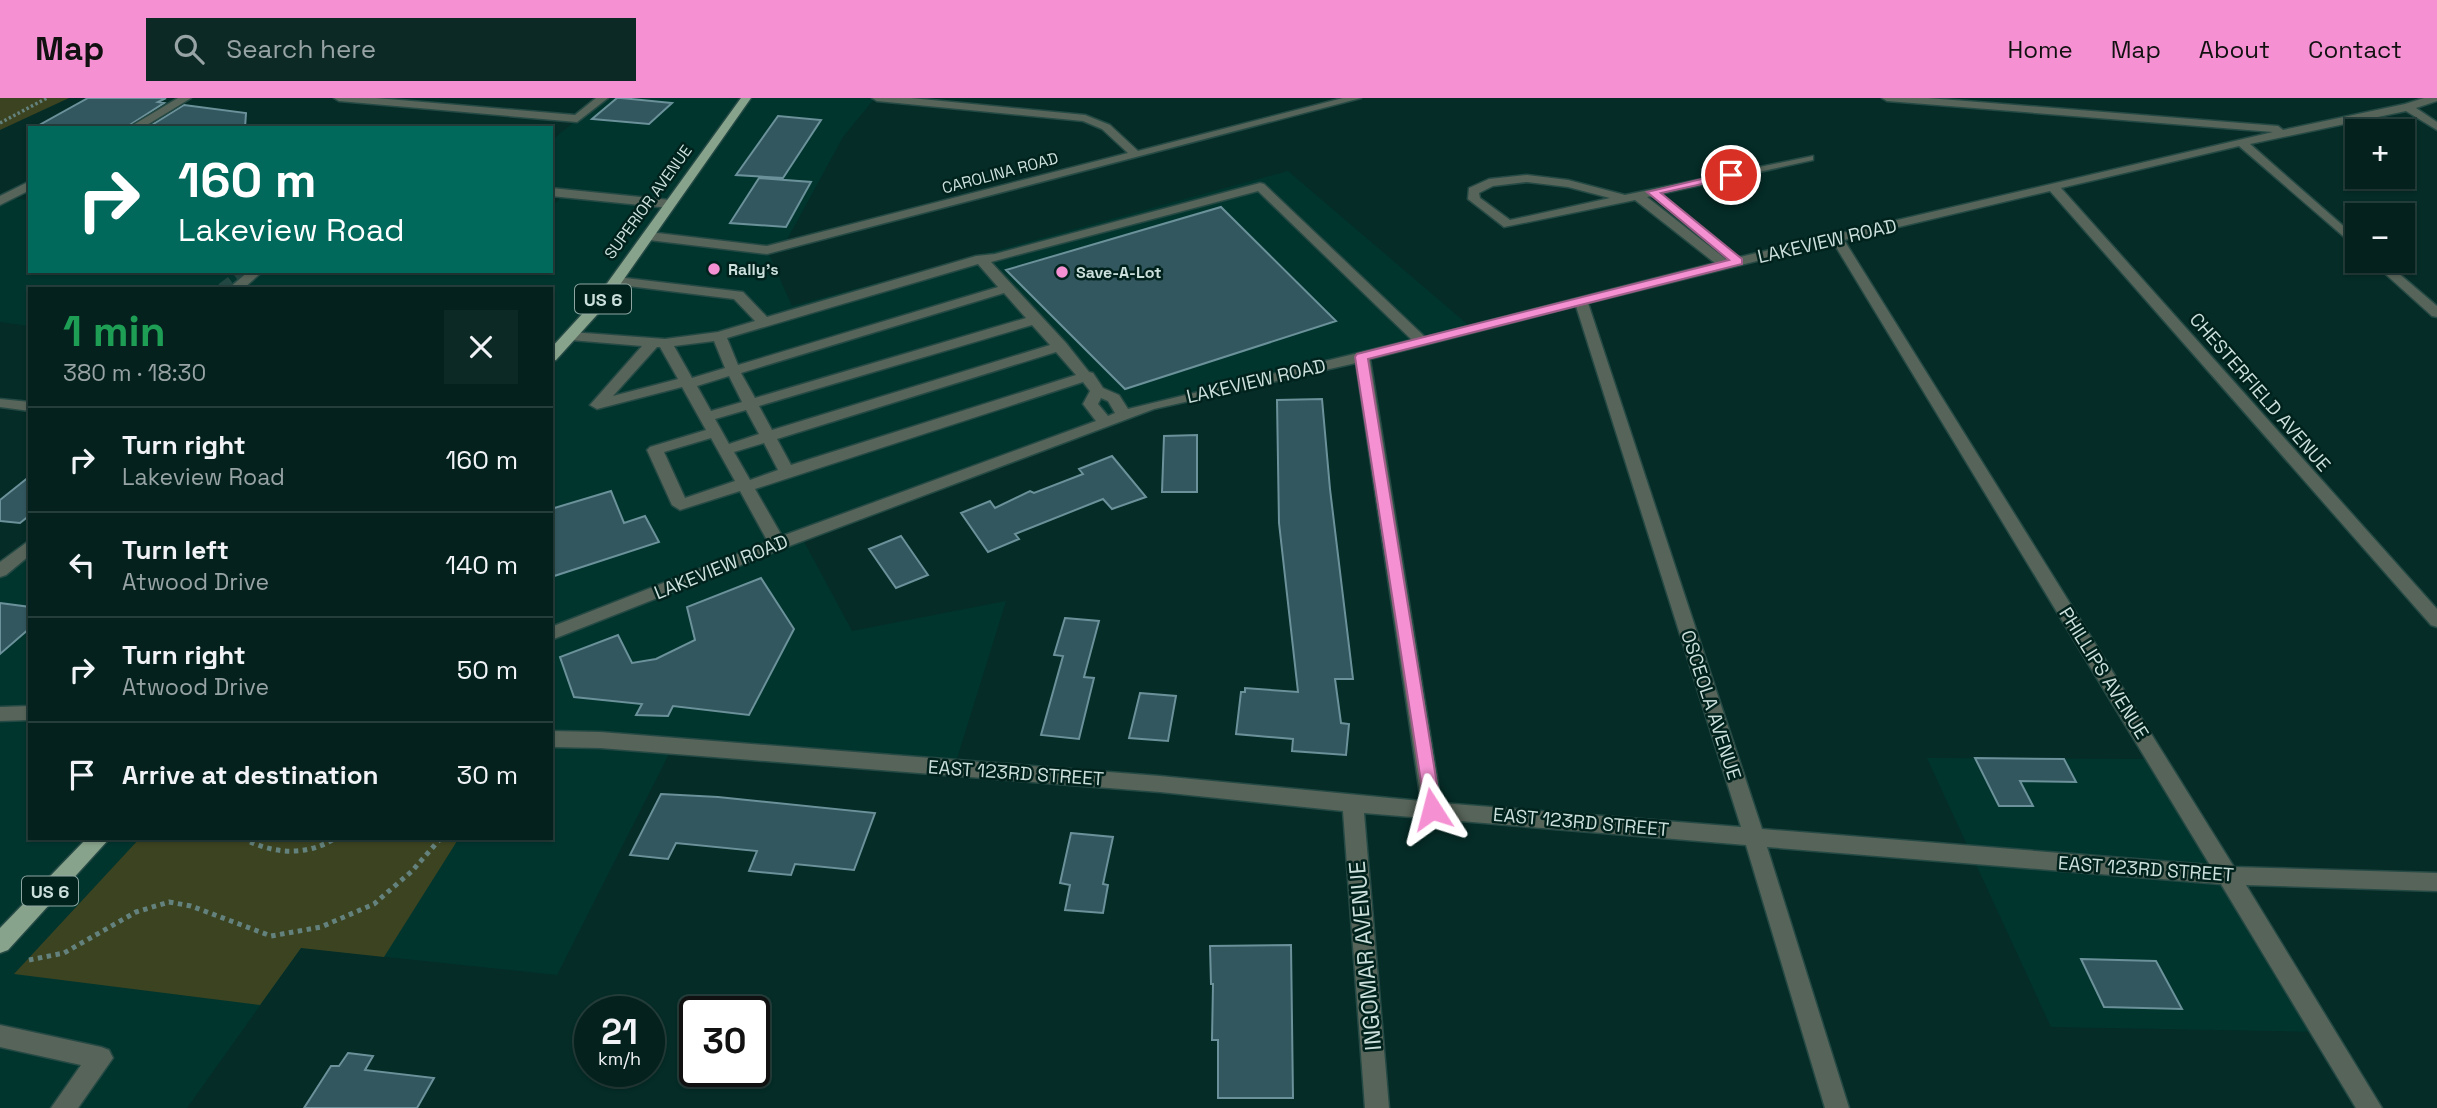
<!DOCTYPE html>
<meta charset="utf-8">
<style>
body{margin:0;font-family:"Space Grotesk",sans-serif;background:#0d2926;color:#f1f3f6;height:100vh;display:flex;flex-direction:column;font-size:26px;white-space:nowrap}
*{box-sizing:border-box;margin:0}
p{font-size:23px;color:#97a3a4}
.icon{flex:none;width:38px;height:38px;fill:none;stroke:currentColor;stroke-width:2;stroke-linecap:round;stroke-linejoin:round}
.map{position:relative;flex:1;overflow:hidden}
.sheet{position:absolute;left:28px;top:189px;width:525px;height:553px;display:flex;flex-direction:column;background:#04211d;border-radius:0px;box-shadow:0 2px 5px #0004,0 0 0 2px #253e3b}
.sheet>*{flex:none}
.banner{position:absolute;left:28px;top:28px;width:525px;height:147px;border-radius:0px;box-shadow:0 2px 5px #0004,0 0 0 2px #253e3b;background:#00695c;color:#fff;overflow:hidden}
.tools{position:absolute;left:2345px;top:21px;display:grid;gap:14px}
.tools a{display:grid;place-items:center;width:70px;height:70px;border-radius:0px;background:#04211d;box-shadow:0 2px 5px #0004,0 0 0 2px #253e3b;font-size:35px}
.speed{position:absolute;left:574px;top:898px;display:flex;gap:14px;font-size:35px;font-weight:700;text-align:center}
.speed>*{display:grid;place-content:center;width:91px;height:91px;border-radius:50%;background:#04211d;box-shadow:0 2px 5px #0004,0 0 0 2px #253e3b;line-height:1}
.speed small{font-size:18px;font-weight:400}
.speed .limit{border:4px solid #111;border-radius:10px;background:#fff;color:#111}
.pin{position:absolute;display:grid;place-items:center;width:60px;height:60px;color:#fff;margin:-30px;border:4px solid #fff;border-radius:50%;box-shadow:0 2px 7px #0007}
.me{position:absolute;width:77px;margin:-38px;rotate:351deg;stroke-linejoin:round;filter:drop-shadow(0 0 5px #0008)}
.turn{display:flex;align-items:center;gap:24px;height:147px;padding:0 35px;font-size:32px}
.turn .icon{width:91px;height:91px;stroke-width:2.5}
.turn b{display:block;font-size:49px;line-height:60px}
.round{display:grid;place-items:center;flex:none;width:74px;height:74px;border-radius:0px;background:#0d2926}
.headline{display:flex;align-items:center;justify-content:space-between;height:119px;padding:0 35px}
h1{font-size:42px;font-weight:800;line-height:52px;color:#1e9e55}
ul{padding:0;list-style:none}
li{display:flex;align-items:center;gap:21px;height:105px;padding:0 35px;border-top:2px solid #253e3b}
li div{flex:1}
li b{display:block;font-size:26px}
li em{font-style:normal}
header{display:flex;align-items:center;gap:42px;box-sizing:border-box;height:98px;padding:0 35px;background:#f591d3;color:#111}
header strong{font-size:33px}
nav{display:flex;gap:38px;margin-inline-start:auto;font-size:24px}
.search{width:490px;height:63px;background:#0d2926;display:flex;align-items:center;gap:18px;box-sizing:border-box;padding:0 24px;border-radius:0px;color:#97a3a4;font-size:26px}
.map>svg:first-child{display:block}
.built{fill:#00352e}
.green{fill:#3c4321}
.building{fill:#33575f;stroke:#6b919a;stroke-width:2}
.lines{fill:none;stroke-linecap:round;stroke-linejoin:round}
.minor-tunnel{stroke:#234742;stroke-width:12;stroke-dasharray:12 6;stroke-linecap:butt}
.minor-casing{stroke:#254944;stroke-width:3}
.major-casing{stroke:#254944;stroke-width:3}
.path-far1{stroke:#64827d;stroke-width:3.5;stroke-dasharray:2.5 2.5;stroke-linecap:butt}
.path{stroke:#64827d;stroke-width:5;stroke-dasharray:4.5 4.5;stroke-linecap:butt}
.minor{fill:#576459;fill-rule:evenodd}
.major{fill:#88a38c;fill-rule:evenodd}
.route{fill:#f591d3;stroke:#9f5e89;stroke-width:2}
.poi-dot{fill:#f591d3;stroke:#00221d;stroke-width:2.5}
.labels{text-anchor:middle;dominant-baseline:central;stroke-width:5;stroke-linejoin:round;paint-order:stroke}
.far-street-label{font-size:16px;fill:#cbdfdb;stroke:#00221d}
.far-poi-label{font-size:16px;font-weight:bold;fill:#cbdfdb;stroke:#00221d;text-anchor:start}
.shield{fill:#00221d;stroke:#8ea6a2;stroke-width:2}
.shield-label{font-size:18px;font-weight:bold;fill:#cbdfdb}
.street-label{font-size:19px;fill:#cbdfdb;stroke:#00221d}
.near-street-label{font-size:23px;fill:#cbdfdb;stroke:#00221d}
</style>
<header>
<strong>Map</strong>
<div class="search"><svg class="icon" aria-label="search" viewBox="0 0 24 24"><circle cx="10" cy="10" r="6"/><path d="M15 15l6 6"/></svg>Search here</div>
<nav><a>Home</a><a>Map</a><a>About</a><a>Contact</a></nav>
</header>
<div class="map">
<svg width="2437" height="1010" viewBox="0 0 2437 1010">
<rect width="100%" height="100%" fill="#052c27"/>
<path class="built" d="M 603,0 L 875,0 L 843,39 L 784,147 L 767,152 L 792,208 L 1288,73 L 1473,231 L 1149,308 L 801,438 L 852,533 L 1006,503 L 954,670 L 673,648 L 557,877 L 301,850 L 187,1010 L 0,1010 L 0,624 L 8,616 L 0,616 L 0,473 L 20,457 L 30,458 L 30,740 L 551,740 L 551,191 L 30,191 L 30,228 L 0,224 L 0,103 L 6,100 L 30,102 L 30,173 L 551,173 L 551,109 L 565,96 L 551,94 L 551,43 Z
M 1927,660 L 2157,661 L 2324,934 L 2051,929 Z"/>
<path class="green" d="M 0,0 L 69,0 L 0,32 Z
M 140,740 L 459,740 L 384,859 L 301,850 L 260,907 L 14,876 Z"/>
<path class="building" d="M 88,0 L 166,0 L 158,4 L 164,5 L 125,30 L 34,30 Z
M 617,0 L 621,0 L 672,5 L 649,26 L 592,21 Z
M 184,7 L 246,15 L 245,30 L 147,30 Z
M 778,18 L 821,22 L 783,80 L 736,77 Z
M 759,80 L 811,84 L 786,129 L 730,125 Z
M 1221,109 L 1336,223 L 1125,291 L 1006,172 Z
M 1322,301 L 1330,391 L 1353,581 L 1335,581 L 1341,625 L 1349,626 L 1346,657 L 1292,653 L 1293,641 L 1236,636 L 1241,594 L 1245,594 L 1245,590 L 1298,594 L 1279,425 L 1277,302 Z
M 1197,337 L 1197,394 L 1162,394 L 1164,338 Z
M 1112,358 L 1146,399 L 1112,411 L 1103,401 L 1015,436 L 1019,441 L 988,454 L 961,415 L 990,403 L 995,410 L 1030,393 L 1034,395 L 1083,376 L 1079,371 Z
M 30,378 L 30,417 L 20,425 L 0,423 L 0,402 Z
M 611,393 L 624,425 L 645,418 L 659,444 L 551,479 L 551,411 Z
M 901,438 L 928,477 L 896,490 L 869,451 Z
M 761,480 L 794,531 L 749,617 L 673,608 L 668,618 L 636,617 L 642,606 L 574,599 L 560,559 L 618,537 L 632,565 L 656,561 L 695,542 L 687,509 Z
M 0,505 L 30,509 L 30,530 L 0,556 Z
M 1065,520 L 1099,523 L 1084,579 L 1094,580 L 1079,641 L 1041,637 L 1063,558 L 1054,557 Z
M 1140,595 L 1176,598 L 1168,643 L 1129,640 Z
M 1975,660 L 2064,661 L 2076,684 L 2020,683 L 2033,708 L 1999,708 Z
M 661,696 L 718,699 L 875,715 L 854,772 L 795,766 L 791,777 L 749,773 L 757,753 L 676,745 L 668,761 L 630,757 Z
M 1071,735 L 1113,739 L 1103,786 L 1108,787 L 1103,815 L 1065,812 L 1070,787 L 1060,785 Z
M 1291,847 L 1293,1000 L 1218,1000 L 1218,942 L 1212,942 L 1213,886 L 1211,886 L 1210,848 Z
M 2081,861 L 2156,863 L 2182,911 L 2104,909 Z
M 348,955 L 373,958 L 365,972 L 434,980 L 417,1010 L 304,1010 L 331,968 L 339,968 Z"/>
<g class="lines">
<path class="minor-tunnel" d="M 222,191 L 246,173"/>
<g class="minor-casing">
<path id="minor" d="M 178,0 L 191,0 L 142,30 L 128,30 Z
M 334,0 L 376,0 L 575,17 L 596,0 L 608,0 L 577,24 L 339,3 Z
M 872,0 L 911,0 L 1085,17 L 1110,27 L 1138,53 L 1343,0 L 1361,0 L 767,156 L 649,142 L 643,138 L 649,134 L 767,148 L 1128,55 L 1102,31 L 1083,23 L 877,3 Z
M 1882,0 L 1928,0 L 2278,28 L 2283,32 L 2405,6 L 2424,0 L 2437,0 L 2437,3 L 2416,10 L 2437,24 L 2437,32 L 2406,13 L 2250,46 L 2357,140 L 2357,150 L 2239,48 L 2061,90 L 2437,511 L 2437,529 L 2431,527 L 2050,93 L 1844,142 L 2234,769 L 2437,775 L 2437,793 L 2246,787 L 2382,1010 L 2356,1010 L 2221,786 L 1767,749 L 1849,1010 L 1825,1010 L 1746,747 L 1364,715 L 1389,1010 L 1365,1010 L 1343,713 L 1160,694 L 600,650 L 551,649 L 551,633 L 600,634 L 1160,678 L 1421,703 L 1356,265 L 1154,311 L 784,450 L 551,542 L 551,529 L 768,444 L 740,393 L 680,412 L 672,407 L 647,352 L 650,349 L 706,332 L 682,289 L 597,311 L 590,307 L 642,248 L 571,242 L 564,238 L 571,234 L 665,241 L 718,234 L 755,223 L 734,201 L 612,186 L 610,183 L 617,179 L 743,194 L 767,219 L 976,158 L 995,156 L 1260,85 L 1264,86 L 1425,239 L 1715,165 L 1635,102 L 1504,129 L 1468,101 L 1469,90 L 1489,81 L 1527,77 L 1568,82 L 1625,97 L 1813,58 L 1813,62 L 1647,99 L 1727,162 L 2273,34 L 1887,3 ZM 1527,84 L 1568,89 L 1610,100 L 1510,122 L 1480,100 L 1479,95 L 1493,88 ZM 1258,93 L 1412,242 L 1128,311 L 1119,297 L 1103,290 L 1093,275 L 1089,274 L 1066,245 L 991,164 ZM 1833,144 L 2210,767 L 1762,731 L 1588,205 ZM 978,166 L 998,189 L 738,267 L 727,240 ZM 1004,195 L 1026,220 L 755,300 L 741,275 ZM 1576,208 L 1741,729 L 1441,705 L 1370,261 ZM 1032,227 L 1050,247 L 772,332 L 759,308 ZM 714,243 L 725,270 L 692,280 L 674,248 ZM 657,249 L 660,249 L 678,281 L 613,298 ZM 1056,254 L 1076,277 L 791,367 L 777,341 ZM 729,278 L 742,304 L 711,313 L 697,288 ZM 1083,284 L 1090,293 L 1083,306 L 1096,323 L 782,438 L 755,391 ZM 1101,300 L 1108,303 L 1115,315 L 1108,318 L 1098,306 ZM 746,312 L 759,336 L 729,346 L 715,321 ZM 711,340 L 735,383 L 685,400 L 664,354 ZM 764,345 L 778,372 L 750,382 L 734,354 Z
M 30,83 L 30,92 L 0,107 L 0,98 Z
M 551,90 L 670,102 L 676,106 L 670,110 L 551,98 Z
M 2371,163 L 2384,163 L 2437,208 L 2437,219 L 2432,218 Z
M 249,173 L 263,173 L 243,191 L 228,191 Z
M 0,301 L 30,304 L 30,313 L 0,309 Z
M 30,442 L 30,457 L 6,477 L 0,479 L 0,464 Z
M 30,608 L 30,622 L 0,623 L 0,609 Z
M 0,927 L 101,949 L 109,952 L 113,960 L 78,1010 L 51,1010 L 81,967 L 0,949 Z"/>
</g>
<g class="major-casing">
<path id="major" d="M 741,0 L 751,0 L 605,208 L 556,262 L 551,263 L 551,250 L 595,202 Z
M 87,740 L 110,740 L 8,852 L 0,855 L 0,830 Z"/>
</g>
<path class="path-far1" d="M 0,25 L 47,0"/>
<path class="path" d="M 242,740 C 273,756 305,759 336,740
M 29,862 L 64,855 L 136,814 L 169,804 L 191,808 L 271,838 L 321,829 L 374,806 L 412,773 L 441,740"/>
<use href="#minor" class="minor"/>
<use href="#major" class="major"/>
</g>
<path class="route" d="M 1731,74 L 1734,75 L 1734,79 L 1661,95 L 1742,161 L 1742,166 L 1368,261 L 1441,711 L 1439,716 L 1432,718 L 1426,716 L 1355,259 L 1357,256 L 1729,162 L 1647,94 Z"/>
<g class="poi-dot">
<circle cx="714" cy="171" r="7"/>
<circle cx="1062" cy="174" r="7"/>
</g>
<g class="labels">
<g class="far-street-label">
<text transform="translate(1000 75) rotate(-15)">CAROLINA ROAD</text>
<text transform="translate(648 104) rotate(-54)">SUPERIOR AVENUE</text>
</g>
<g class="far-poi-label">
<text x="728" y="171">Rally's</text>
<text x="1076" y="174">Save-A-Lot</text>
</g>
<g class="shield">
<rect x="575" y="186.5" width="56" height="29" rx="5"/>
<rect x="22" y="778.5" width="56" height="29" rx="5"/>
</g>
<g class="shield-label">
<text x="603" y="201">US 6</text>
<text x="50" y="793">US 6</text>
</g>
<g class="street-label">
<text transform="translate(1827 143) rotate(-13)">LAKEVIEW ROAD</text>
<text transform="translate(1256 283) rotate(-13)">LAKEVIEW ROAD</text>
<text transform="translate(2260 294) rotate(49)">CHESTERFIELD AVENUE</text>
<text transform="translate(721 469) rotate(-22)">LAKEVIEW ROAD</text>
<text transform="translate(2104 575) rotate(58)">PHILLIPS AVENUE</text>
<text transform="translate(1711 607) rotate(72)">OSCEOLA AVENUE</text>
<text transform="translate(1016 675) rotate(4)">EAST 123RD STREET</text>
<text transform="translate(1581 724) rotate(5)">EAST 123RD STREET</text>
<text transform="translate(2146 771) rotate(4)">EAST 123RD STREET</text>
</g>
<g class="near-street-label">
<text transform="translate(1365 858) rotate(-95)">INGOMAR AVENUE</text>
</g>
</g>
</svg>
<div class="tools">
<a>+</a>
<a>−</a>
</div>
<div class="speed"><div>21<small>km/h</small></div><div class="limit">30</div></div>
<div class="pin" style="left:1731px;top:77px;background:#d93025"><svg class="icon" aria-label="arrive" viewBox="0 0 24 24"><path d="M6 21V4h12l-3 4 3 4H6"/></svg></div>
<svg class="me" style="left:1432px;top:711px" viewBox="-20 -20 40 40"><path d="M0-17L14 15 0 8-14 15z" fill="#f591d3" stroke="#fff" stroke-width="4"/></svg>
<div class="banner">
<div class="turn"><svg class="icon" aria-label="right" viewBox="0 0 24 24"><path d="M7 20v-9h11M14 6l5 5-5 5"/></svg><div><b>160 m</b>Lakeview Road</div></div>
</div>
<section class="sheet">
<div class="headline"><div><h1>1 min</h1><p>380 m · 18:30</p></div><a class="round"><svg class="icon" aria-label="close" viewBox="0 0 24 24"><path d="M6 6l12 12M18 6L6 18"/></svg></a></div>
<ul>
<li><svg class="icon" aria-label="right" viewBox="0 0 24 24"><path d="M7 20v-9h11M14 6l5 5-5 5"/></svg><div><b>Turn right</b><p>Lakeview Road</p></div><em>160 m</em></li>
<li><svg class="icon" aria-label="left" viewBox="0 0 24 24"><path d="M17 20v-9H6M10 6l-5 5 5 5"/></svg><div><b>Turn left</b><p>Atwood Drive</p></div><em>140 m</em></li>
<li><svg class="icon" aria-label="right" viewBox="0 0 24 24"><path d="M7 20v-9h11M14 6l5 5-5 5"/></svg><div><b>Turn right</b><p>Atwood Drive</p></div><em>50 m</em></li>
<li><svg class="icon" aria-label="arrive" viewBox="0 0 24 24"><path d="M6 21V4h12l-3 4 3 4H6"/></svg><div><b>Arrive at destination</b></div><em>30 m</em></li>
</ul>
</section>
</div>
